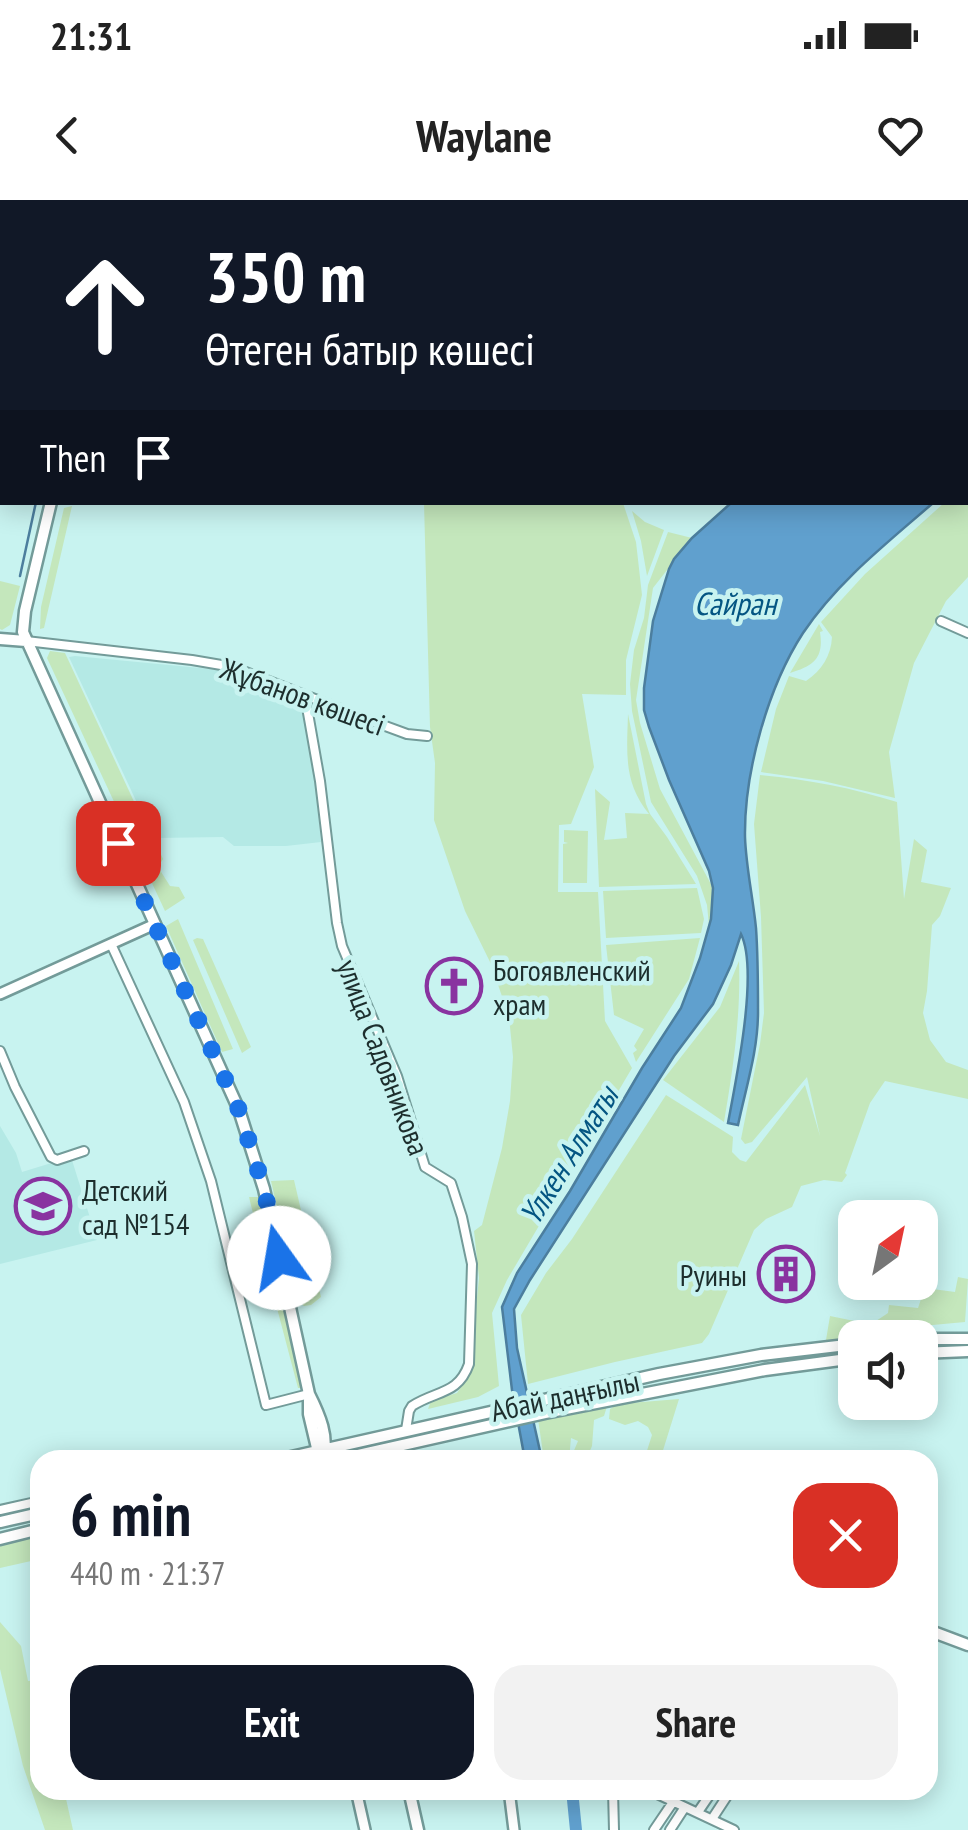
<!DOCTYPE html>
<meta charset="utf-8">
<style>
body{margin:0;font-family:"PT Sans Narrow",sans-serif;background:#f2f2f2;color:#222;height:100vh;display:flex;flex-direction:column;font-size:38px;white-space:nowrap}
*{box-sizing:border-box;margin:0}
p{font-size:32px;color:#767676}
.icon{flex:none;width:55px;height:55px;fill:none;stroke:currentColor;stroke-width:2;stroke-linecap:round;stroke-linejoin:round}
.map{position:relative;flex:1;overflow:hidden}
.drawer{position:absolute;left:30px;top:1250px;width:908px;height:350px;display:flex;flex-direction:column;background:#fff;border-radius:30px;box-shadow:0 5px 25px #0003}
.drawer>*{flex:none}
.banner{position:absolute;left:0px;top:0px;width:970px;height:305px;box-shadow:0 5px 25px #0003;background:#111827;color:#fff;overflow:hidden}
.needle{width:65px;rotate:33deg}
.fabs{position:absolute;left:838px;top:1000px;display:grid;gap:20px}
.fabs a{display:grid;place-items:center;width:100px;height:100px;border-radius:20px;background:#fff;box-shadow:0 5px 25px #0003;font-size:50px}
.pin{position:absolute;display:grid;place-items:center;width:85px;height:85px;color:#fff;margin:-42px;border-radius:20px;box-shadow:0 5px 15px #0006}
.me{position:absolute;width:110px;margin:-55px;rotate:347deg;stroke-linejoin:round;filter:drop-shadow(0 0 8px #0008)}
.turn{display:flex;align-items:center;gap:35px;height:210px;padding:0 40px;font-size:45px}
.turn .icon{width:130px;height:130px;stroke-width:2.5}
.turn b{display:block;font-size:70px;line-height:85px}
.then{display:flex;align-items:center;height:95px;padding:0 40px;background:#0003;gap:20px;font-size:38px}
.round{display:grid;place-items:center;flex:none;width:105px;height:105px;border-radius:30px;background:#f2f2f2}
.headline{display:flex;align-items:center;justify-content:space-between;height:170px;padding:0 40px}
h1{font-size:60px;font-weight:700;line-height:75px;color:#111827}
.primary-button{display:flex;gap:20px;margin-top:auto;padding:20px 40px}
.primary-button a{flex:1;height:115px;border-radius:30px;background:#111827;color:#fff;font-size:40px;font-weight:700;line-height:115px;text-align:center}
.primary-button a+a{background:#f2f2f2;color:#222}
.status{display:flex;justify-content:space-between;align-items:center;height:70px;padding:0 50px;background:#fff;direction:ltr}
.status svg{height:28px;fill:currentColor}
header{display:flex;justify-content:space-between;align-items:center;height:130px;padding:0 40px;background:#fff;font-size:45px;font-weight:700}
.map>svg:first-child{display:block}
.built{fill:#b4e9e5}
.green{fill:#c4e7bc}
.water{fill:#60a0ce;stroke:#4c7e9e;stroke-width:2.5}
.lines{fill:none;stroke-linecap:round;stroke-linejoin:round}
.stream{stroke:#4c7e9e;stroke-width:2.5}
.river{stroke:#60a0ce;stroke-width:12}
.minor-casing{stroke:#739b99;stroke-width:12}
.tertiary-casing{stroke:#739b99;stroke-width:14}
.secondary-casing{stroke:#739b99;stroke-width:15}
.minor{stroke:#fff;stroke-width:8}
.tertiary{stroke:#fff;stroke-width:9}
.secondary{stroke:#fff;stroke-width:10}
.route{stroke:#1a73e8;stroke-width:18;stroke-dasharray:0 32.4}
.labels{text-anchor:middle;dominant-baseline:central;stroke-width:9;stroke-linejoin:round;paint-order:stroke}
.street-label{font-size:30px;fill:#1d2e2d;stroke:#c8f3f0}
.poi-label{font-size:30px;fill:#1d2e2d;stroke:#c8f3f0;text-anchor:start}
.water-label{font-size:32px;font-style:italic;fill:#045582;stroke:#c8f3f0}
</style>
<div class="status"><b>21:31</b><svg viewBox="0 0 49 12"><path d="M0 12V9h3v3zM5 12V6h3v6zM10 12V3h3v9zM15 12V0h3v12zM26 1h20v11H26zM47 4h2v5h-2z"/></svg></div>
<header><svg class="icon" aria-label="back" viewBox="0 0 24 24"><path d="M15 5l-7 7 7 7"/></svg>Waylane<svg class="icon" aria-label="heart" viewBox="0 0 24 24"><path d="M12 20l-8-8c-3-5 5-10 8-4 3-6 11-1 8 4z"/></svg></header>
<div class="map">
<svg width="968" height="1630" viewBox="0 0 968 1630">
<rect width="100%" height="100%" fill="#c8f3f0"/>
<path class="built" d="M 75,456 L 221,470 L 301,498 L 312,550 L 321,642 L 286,646 L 234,646 L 223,637 L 157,638 L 148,620 L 145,620 L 69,457 Z
M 0,926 L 16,953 L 22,972 L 71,957 L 97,1040 L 0,1064 Z"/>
<path class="green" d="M 968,278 L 968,377 L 946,401 L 914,463 L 889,552 L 895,598 L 823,581 L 761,572 L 776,509 L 789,476 L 806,481 C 822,470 831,456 832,437 L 821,422 L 865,374 L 944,303 L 968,302 Z
M 424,303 L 623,303 L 636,342 L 642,395 L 626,460 L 626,495 L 582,494 L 594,567 L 571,624 L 559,625 L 558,692 L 598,692 L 605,821 L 632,868 L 507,1080 L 492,1113 L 499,1186 L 478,1197 L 428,1209 L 431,1201 L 457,1193 L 469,1175 L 479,1078 L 474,1031 L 482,1025 L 502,948 L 510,901 L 513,857 L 509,817 L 491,764 L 465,711 L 434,620 L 435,563 L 430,527 Z
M 72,306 L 44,428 L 40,429 L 41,407 L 64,308 Z
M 632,311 L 645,322 L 664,330 L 647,376 L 641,341 Z
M 668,332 L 692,338 L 653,388 L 636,500 L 640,523 L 660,589 L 713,688 L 713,706 L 709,726 L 707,705 L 697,676 L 651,602 L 632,511 L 630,484 L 634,450 L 644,418 L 648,385 Z
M 0,381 L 20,386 L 10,425 L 2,430 L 0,429 Z
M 819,424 L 823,431 L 820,432 C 824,458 814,466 790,473 Z
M 50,451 L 65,453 L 143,621 L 137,625 L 146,643 L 154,639 L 163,659 L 158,667 L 170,686 L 179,687 L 185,698 L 165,711 L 47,458 Z
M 628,514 L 646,604 L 650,614 L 667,637 L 696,684 L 599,687 L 595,589 L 610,602 L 604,640 L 627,638 L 625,613 L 649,614 C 623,582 627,552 628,514 Z
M 760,575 C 806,579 853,588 897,602 L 904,699 L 914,639 L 927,650 L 921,682 L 951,688 L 940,716 L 932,725 L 927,791 L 923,813 L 930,840 L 946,862 L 968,870 L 968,899 L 885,881 L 870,903 L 845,973 L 847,975 L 842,982 L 824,980 L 801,986 L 792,1007 L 766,1019 L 754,1030 L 709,1134 L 702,1143 L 615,1162 L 528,1184 L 521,1115 L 546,1073 L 572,1039 L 666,895 L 733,937 L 732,952 L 740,960 L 746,962 L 805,885 L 820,936 L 807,877 L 752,942 L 745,944 L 741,939 L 760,844 L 764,813 L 761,717 L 754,624 Z
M 564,630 L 588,631 L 587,683 L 563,683 L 563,644 L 568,643 L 564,642 Z
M 697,688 L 704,719 L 701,733 L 606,738 L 603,691 Z
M 178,719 L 233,849 L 222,852 L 166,726 Z
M 197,738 L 203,739 L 251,847 L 242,853 L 193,740 Z
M 700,738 L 689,779 L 636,862 L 633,853 L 637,850 L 634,846 L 644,829 L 614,815 L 606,745 Z
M 739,761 C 741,816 733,869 724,922 L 663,880 L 720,807 Z
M 294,980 L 321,1097 L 311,1105 L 304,1106 L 299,1102 L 271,981 Z
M 249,997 L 259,997 L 274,1066 L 267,1071 Z
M 958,1077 L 968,1079 L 965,1122 L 911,1127 L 910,1137 L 826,1140 L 830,1116 L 864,1123 L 867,1129 L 875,1129 L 876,1121 L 888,1113 L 889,1105 L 918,1108 L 922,1096 L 888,1089 L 888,1083 L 955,1092 Z
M 273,1093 L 280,1093 L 302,1188 L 298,1188 Z
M 679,1199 L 660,1260 L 644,1260 L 652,1235 L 648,1227 L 638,1221 L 625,1225 L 609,1219 L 610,1209 L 618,1204 Z
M 608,1203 L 604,1216 L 594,1220 L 592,1246 L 586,1260 L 570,1260 L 578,1241 L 571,1238 L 569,1260 L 544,1260 L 538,1219 Z
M 40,1335 L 40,1359 L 0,1368 L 0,1342 Z
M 0,1422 L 21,1446 L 28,1481 L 40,1480 L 40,1590 L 64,1590 L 73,1630 L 45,1630 L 23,1566 L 0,1469 Z"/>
<path class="water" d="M 464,0 L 968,0 L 968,265 L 968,2 L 465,2 Z
M 731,303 L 933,303 C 887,343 837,382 803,433 C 768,487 744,572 745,637 C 746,667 753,698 756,728 C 758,756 758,785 758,812 C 758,851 746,887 738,925 L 728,923 C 736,880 759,771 741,734 L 731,765 L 713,804 L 674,856 L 530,1080 L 514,1109 L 517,1148 L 542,1260 L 525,1260 L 512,1190 L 502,1107 L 517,1073 L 570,991 L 642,868 L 681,808 L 700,758 L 711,719 L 713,688 L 709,671 L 669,580 L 649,527 L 644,510 L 644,488 L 653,421 L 669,369 L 674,359 L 692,338 Z"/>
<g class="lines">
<path class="stream" d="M 104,2 L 105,0
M 20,376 L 36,302"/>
<path class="river" d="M 572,1590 L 576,1630"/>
<g class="minor-casing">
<path id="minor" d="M 941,421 L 968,433
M 26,441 L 192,460 L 233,467 L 369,520 L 407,534 L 427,536
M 305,496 L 320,581 L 337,723 L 342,746 L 397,876 L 425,967 L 451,983 L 462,1017 L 472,1064 L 469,1164 C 458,1195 437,1190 412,1206 L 409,1211 L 406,1230
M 111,744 L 184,902 L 211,981 L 266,1205 L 309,1194
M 0,851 L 15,887 L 51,957 L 57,960 L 84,951
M 0,1310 L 40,1301
M 613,1590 L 614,1630
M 657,1590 L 655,1593 L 685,1607
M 698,1612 L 713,1590
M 712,1619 L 731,1590
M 654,1630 L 673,1602
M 670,1630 L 685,1607 L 734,1630"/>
</g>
<g class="tertiary-casing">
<path id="tertiary" d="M 0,180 L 2,181
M 0,794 L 155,724
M 356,1590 L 365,1630
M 509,1590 L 514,1630"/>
</g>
<g class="secondary-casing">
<path id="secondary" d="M 119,2 L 120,0
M 51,302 L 25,411 L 23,432 L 239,910 L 264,989 L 309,1194 C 319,1214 330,1238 322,1260
M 0,439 L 26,441
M 920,1139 L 968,1139
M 920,1153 L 968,1151
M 309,1200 L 309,1214 L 318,1252
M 278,1260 L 659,1174 L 761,1155 L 855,1144
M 336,1260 L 545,1213 L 765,1170 L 855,1158
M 0,1322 L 40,1313
M 0,1339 L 40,1329
M 928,1430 L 968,1445
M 409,1590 L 418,1630"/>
</g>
<use href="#minor" class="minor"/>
<use href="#tertiary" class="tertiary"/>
<use href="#secondary" class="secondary"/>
</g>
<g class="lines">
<path class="route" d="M 118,643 L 239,910 L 264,989 L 279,1058"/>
</g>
<defs>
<g id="church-ring" transform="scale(2.875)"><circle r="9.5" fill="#c8f3f0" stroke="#8933a0" stroke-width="1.5"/><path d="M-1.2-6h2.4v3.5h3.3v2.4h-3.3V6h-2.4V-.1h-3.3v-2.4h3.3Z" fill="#8933a0"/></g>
<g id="school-ring" transform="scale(2.875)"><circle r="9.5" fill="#c8f3f0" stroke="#8933a0" stroke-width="1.5"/><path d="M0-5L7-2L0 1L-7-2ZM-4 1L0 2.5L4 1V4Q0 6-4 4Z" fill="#8933a0"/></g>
<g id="building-ring" transform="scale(2.875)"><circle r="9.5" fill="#c8f3f0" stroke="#8933a0" stroke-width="1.5"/><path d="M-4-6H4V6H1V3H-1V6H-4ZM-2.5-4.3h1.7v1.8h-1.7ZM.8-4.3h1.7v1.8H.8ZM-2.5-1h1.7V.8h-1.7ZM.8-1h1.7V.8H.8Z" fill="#8933a0"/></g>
</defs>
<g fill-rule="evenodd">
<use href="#church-ring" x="454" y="786"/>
<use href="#school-ring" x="43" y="1006"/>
<use href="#building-ring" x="786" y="1074"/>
</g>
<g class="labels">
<g class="street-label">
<text transform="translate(303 496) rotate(20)">Жұбанов көшесі</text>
<text transform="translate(384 857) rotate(69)">улица Садовникова</text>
<text transform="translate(565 1195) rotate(-12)">Абай даңғылы</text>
</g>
<g class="poi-label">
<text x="493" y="769">Богоявленский<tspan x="493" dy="34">храм</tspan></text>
<text x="82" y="989">Детский<tspan x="82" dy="34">сад №154</tspan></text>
<text x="747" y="1074" text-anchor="end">Руины</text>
</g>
<g class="water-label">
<text x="735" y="403">Сайран</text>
<text transform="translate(568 955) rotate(-58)">Үлкен Алматы</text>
</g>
</g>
</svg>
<div class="fabs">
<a><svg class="needle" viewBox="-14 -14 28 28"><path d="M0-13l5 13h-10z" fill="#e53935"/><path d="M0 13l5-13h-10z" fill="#767676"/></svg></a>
<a><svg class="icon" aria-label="sound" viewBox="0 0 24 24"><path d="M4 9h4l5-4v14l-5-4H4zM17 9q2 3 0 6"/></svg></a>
</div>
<div class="pin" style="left:118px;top:643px;background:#d93025"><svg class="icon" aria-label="arrive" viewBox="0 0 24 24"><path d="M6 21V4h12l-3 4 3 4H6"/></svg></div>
<svg class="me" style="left:279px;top:1058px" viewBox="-20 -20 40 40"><circle r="19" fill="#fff"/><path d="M0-13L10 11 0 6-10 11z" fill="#1a73e8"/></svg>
<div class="banner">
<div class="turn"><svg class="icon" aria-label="ahead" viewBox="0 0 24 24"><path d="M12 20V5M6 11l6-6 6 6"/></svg><div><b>350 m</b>Өтеген батыр көшесі</div></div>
<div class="then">Then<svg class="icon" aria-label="arrive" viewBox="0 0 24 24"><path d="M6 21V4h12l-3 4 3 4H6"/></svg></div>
</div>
<section class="drawer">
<div class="headline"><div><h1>6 min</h1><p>440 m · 21:37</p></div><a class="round" style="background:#d93025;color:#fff"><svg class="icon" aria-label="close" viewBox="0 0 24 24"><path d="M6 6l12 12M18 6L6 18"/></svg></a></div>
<div class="primary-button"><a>Exit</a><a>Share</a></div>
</section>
</div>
